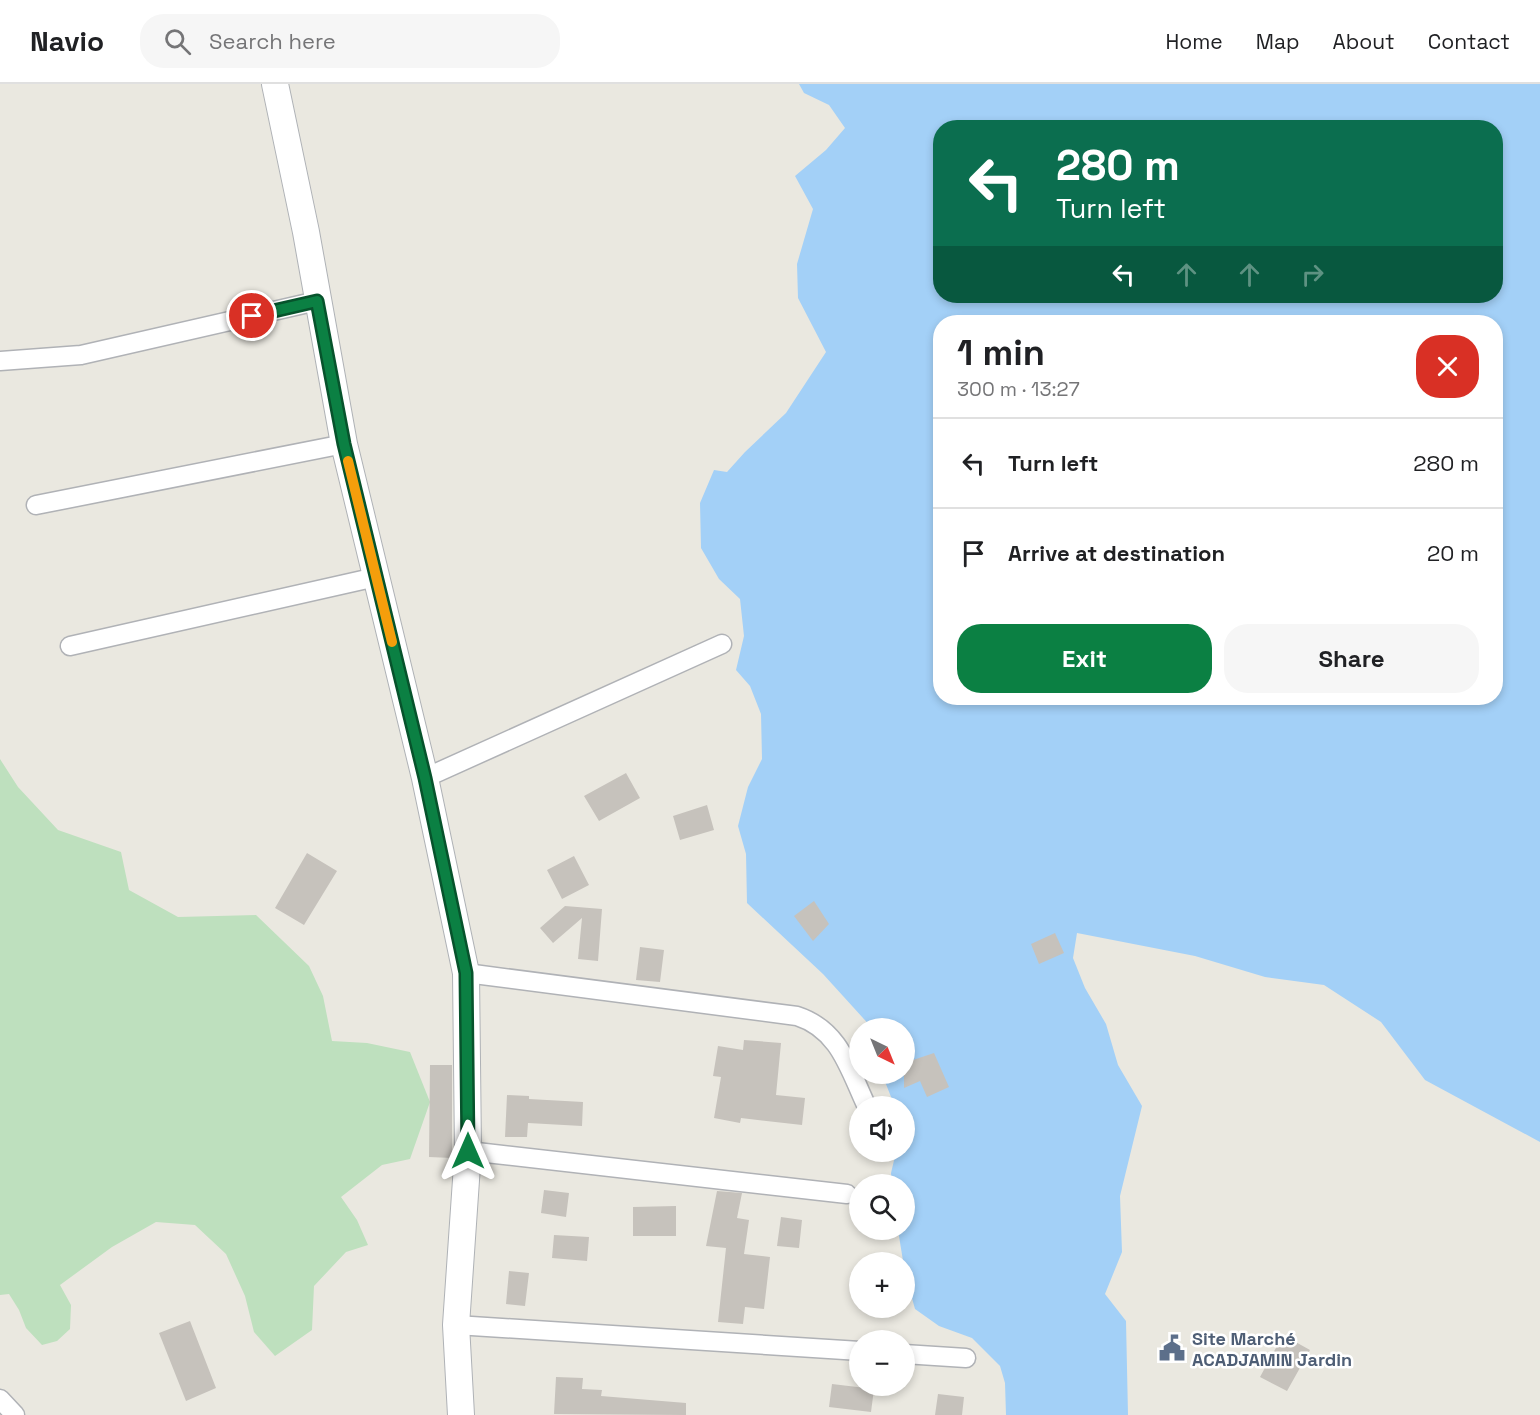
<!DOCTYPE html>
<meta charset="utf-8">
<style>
body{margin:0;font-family:"Space Grotesk",sans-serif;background:#f6f6f6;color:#202124;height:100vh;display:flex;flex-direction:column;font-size:22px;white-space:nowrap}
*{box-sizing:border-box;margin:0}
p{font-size:20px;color:#757577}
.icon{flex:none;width:33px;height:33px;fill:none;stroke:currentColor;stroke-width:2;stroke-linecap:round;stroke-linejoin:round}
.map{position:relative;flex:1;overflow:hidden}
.sheet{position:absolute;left:933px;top:231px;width:570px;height:390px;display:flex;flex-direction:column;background:#fff;border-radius:24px;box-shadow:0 3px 9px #0003}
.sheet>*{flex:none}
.banner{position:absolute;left:933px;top:36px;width:570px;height:183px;border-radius:24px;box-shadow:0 3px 9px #0003;background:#0b6e4f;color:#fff;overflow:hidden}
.needle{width:39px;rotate:137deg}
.buttons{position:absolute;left:849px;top:934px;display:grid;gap:12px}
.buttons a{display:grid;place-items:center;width:66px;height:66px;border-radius:50%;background:#fff;box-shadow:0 3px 9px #0003;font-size:30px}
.pin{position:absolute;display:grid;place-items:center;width:51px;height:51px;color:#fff;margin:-26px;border:3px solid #fff;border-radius:50%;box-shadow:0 2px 6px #0007}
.me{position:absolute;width:66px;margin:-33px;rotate:0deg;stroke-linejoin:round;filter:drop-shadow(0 0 4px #0008)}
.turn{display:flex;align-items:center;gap:21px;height:126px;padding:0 24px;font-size:27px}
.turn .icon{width:78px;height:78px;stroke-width:2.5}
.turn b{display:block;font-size:42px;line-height:51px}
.lanes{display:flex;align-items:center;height:57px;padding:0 24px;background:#0003;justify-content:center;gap:30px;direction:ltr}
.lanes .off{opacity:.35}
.round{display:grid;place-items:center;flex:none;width:63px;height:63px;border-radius:24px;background:#f6f6f6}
.head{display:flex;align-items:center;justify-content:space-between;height:102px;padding:0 24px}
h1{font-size:36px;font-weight:800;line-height:45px}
.primary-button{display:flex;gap:12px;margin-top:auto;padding:12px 24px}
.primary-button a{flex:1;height:69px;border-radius:24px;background:#0b8043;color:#fff;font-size:24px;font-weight:800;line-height:69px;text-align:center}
.primary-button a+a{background:#f6f6f6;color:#202124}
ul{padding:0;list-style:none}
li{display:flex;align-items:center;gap:18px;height:90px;padding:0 24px;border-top:2px solid #e0e0e0}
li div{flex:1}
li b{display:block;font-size:22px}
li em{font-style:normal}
header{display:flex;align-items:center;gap:36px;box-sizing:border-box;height:84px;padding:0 30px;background:#fff;border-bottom:2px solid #e0e0e0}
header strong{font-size:28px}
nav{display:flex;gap:33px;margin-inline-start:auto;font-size:21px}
.search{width:420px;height:54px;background:#f6f6f6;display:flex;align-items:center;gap:15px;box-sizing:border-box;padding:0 21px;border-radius:24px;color:#757577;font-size:22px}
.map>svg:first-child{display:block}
.green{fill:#bee0be}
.water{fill:#a3d0f7;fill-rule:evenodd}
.building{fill:#c6c2bc}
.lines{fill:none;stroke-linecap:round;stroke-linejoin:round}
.street-casing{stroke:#b0b2b6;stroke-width:21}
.secondary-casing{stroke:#afb2b6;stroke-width:28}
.street{stroke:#fff;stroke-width:18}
.secondary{stroke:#fff;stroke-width:26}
.route-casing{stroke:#07532c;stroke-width:15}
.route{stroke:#0b8043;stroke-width:10}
.slow{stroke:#f59e0b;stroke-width:10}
.labels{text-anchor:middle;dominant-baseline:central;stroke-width:5;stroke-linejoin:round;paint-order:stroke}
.service-label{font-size:18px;font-weight:bold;fill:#4e5e75;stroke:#fff;text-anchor:start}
</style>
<header>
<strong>Navio</strong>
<div class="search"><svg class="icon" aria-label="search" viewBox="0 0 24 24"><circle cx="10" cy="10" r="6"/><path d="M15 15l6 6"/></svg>Search here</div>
<nav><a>Home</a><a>Map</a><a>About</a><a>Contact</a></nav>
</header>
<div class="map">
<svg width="1540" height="1331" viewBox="0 0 1540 1331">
<rect width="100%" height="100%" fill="#eae8e0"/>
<path class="green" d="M 0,675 L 18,703 L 58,746 L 121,768 L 129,806 L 178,833 L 256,831 L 309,882 L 323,912 L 332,957 L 367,959 L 410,968 L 430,1018 L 410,1075 L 382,1081 L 341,1113 L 357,1136 L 368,1161 L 346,1168 L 314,1202 L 312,1246 L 275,1272 L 254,1248 L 245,1212 L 226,1170 L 195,1141 L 156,1138 L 112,1163 L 60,1201 L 71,1221 L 70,1245 L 57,1257 L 42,1261 L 26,1244 L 19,1226 L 9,1210 L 0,1211 Z"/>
<path class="water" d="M 799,0 L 1540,0 L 1540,1058 L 1425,996 L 1381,938 L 1324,901 L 1265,893 L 1195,872 L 1077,849 L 1073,874 L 1085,904 L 1106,940 L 1118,981 L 1142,1022 L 1120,1112 L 1122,1168 L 1105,1210 L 1126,1237 L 1128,1331 L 1006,1331 L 1005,1299 L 1000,1282 L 972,1254 L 939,1242 L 915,1225 L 905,1189 L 898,1146 L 904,1146 L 904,1101 L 892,1101 L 891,1089 L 896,1068 L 904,1068 L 904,1023 L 895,1023 L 882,990 L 904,990 L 904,945 L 873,945 L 823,890 L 747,819 L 746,770 L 738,742 L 748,703 L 762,675 L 761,630 L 750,602 L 736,586 L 744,552 L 740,515 L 719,495 L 701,464 L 700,419 L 714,386 L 727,388 L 745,368 L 786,329 L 826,268 L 798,214 L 797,180 L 813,125 L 795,92 L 826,66 L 845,44 L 829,21 L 804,9 ZM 940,44 L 1496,44 L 1496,212 L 940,212 ZM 940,238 L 1496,238 L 1496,614 L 940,614 Z"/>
<path class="building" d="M 626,689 L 640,714 L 599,737 L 584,712 Z
M 707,721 L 714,746 L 680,756 L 673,732 Z
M 307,769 L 337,787 L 304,841 L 275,824 Z
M 574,772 L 589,801 L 562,815 L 547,786 Z
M 814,817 L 829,840 L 813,857 L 794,832 Z
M 565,822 L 602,825 L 598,877 L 578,875 L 582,834 L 553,859 L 540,844 Z
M 1055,849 L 1064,869 L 1039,880 L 1031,860 Z
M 640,863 L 664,866 L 660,898 L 636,896 Z
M 744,956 L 781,959 L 776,1011 L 805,1014 L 802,1041 L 741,1034 L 740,1039 L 714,1034 L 721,993 L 713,992 L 718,962 L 743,966 Z
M 934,969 L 949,1003 L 927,1013 L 920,997 L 904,1004 L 904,979 Z
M 430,981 L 452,981 L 452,1074 L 429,1073 Z
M 507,1011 L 529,1012 L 529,1015 L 583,1018 L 582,1042 L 528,1039 L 527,1053 L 505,1053 Z
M 544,1106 L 569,1109 L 566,1133 L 541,1129 Z
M 717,1107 L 742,1109 L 737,1134 L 749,1136 L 744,1170 L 770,1173 L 764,1225 L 745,1223 L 743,1240 L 718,1238 L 726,1164 L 706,1162 Z
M 676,1122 L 676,1152 L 633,1152 L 633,1123 Z
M 781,1133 L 802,1136 L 799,1164 L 777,1162 Z
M 554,1151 L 589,1153 L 587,1177 L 552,1174 Z
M 509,1187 L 529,1189 L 525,1222 L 506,1220 Z
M 190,1237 L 216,1304 L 186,1317 L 159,1249 Z
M 1283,1251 L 1310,1266 L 1287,1307 L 1260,1293 Z
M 556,1293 L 583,1294 L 582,1305 L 602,1306 L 601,1312 L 686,1319 L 686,1331 L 554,1330 Z
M 832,1300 L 874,1305 L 871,1328 L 829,1323 Z
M 938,1310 L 964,1313 L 962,1331 L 935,1331 Z"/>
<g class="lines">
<g class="street-casing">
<path id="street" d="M 0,277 L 81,271 L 317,217
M 36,421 L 344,360
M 70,562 L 376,493
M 425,694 L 722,560
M 466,889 L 797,932 C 840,946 849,985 867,1023
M 468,1067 L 847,1110
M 456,1241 L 860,1267
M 904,1270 L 966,1274
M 0,1315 L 15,1331"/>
</g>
<g class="secondary-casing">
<path id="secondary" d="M 275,0 L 306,148 L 344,360 L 425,694 L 466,889 L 468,1067 L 456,1241 L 461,1331"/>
</g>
<use href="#street" class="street"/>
<use href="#secondary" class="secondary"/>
</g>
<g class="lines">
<g class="route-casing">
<path id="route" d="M 252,232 L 317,217 L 344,360 L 425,694 L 466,889 L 468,1067"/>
</g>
<use href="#route" class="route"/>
<path class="slow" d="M 348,377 L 392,558"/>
</g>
<defs>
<g id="civic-bare" transform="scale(2.07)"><path d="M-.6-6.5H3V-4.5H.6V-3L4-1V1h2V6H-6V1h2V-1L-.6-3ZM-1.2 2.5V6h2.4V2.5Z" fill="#5c6f8a" stroke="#fff" stroke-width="2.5" paint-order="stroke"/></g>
</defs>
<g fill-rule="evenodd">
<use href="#civic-bare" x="1172" y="1264"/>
</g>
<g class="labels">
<g class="service-label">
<text x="1192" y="1254">Site Marché<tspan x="1192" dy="21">ACADJAMIN Jardin</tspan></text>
</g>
</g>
</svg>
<div class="buttons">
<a><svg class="needle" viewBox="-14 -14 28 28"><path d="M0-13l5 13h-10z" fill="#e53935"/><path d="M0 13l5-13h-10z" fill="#757577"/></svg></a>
<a><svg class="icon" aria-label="sound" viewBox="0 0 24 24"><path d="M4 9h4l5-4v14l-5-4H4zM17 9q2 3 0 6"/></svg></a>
<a><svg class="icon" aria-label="search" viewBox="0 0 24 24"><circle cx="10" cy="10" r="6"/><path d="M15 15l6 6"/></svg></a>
<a>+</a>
<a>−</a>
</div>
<div class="pin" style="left:252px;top:232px;background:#d93025"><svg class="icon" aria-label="arrive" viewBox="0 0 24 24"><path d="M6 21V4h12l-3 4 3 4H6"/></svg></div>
<svg class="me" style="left:468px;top:1067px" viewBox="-20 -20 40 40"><path d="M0-17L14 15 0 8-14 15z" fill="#0b8043" stroke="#fff" stroke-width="4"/></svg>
<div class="banner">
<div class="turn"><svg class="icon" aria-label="left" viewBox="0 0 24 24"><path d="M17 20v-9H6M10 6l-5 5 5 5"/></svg><div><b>280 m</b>Turn left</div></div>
<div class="lanes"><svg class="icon" aria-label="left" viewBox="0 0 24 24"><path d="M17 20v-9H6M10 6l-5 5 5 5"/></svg><svg class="icon off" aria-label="ahead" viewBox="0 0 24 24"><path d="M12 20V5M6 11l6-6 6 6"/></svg><svg class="icon off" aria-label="ahead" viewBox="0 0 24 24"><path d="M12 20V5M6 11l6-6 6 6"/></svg><svg class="icon off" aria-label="right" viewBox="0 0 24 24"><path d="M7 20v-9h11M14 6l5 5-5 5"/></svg></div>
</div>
<section class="sheet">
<div class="head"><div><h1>1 min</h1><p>300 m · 13:27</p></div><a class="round" style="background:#d93025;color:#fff"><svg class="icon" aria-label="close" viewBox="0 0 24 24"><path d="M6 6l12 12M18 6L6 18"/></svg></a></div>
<ul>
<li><svg class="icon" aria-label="left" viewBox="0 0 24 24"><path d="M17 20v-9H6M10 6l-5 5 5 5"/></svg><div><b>Turn left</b></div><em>280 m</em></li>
<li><svg class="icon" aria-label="arrive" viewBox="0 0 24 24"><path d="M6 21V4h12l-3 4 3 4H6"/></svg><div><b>Arrive at destination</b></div><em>20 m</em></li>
</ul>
<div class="primary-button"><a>Exit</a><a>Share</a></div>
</section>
</div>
